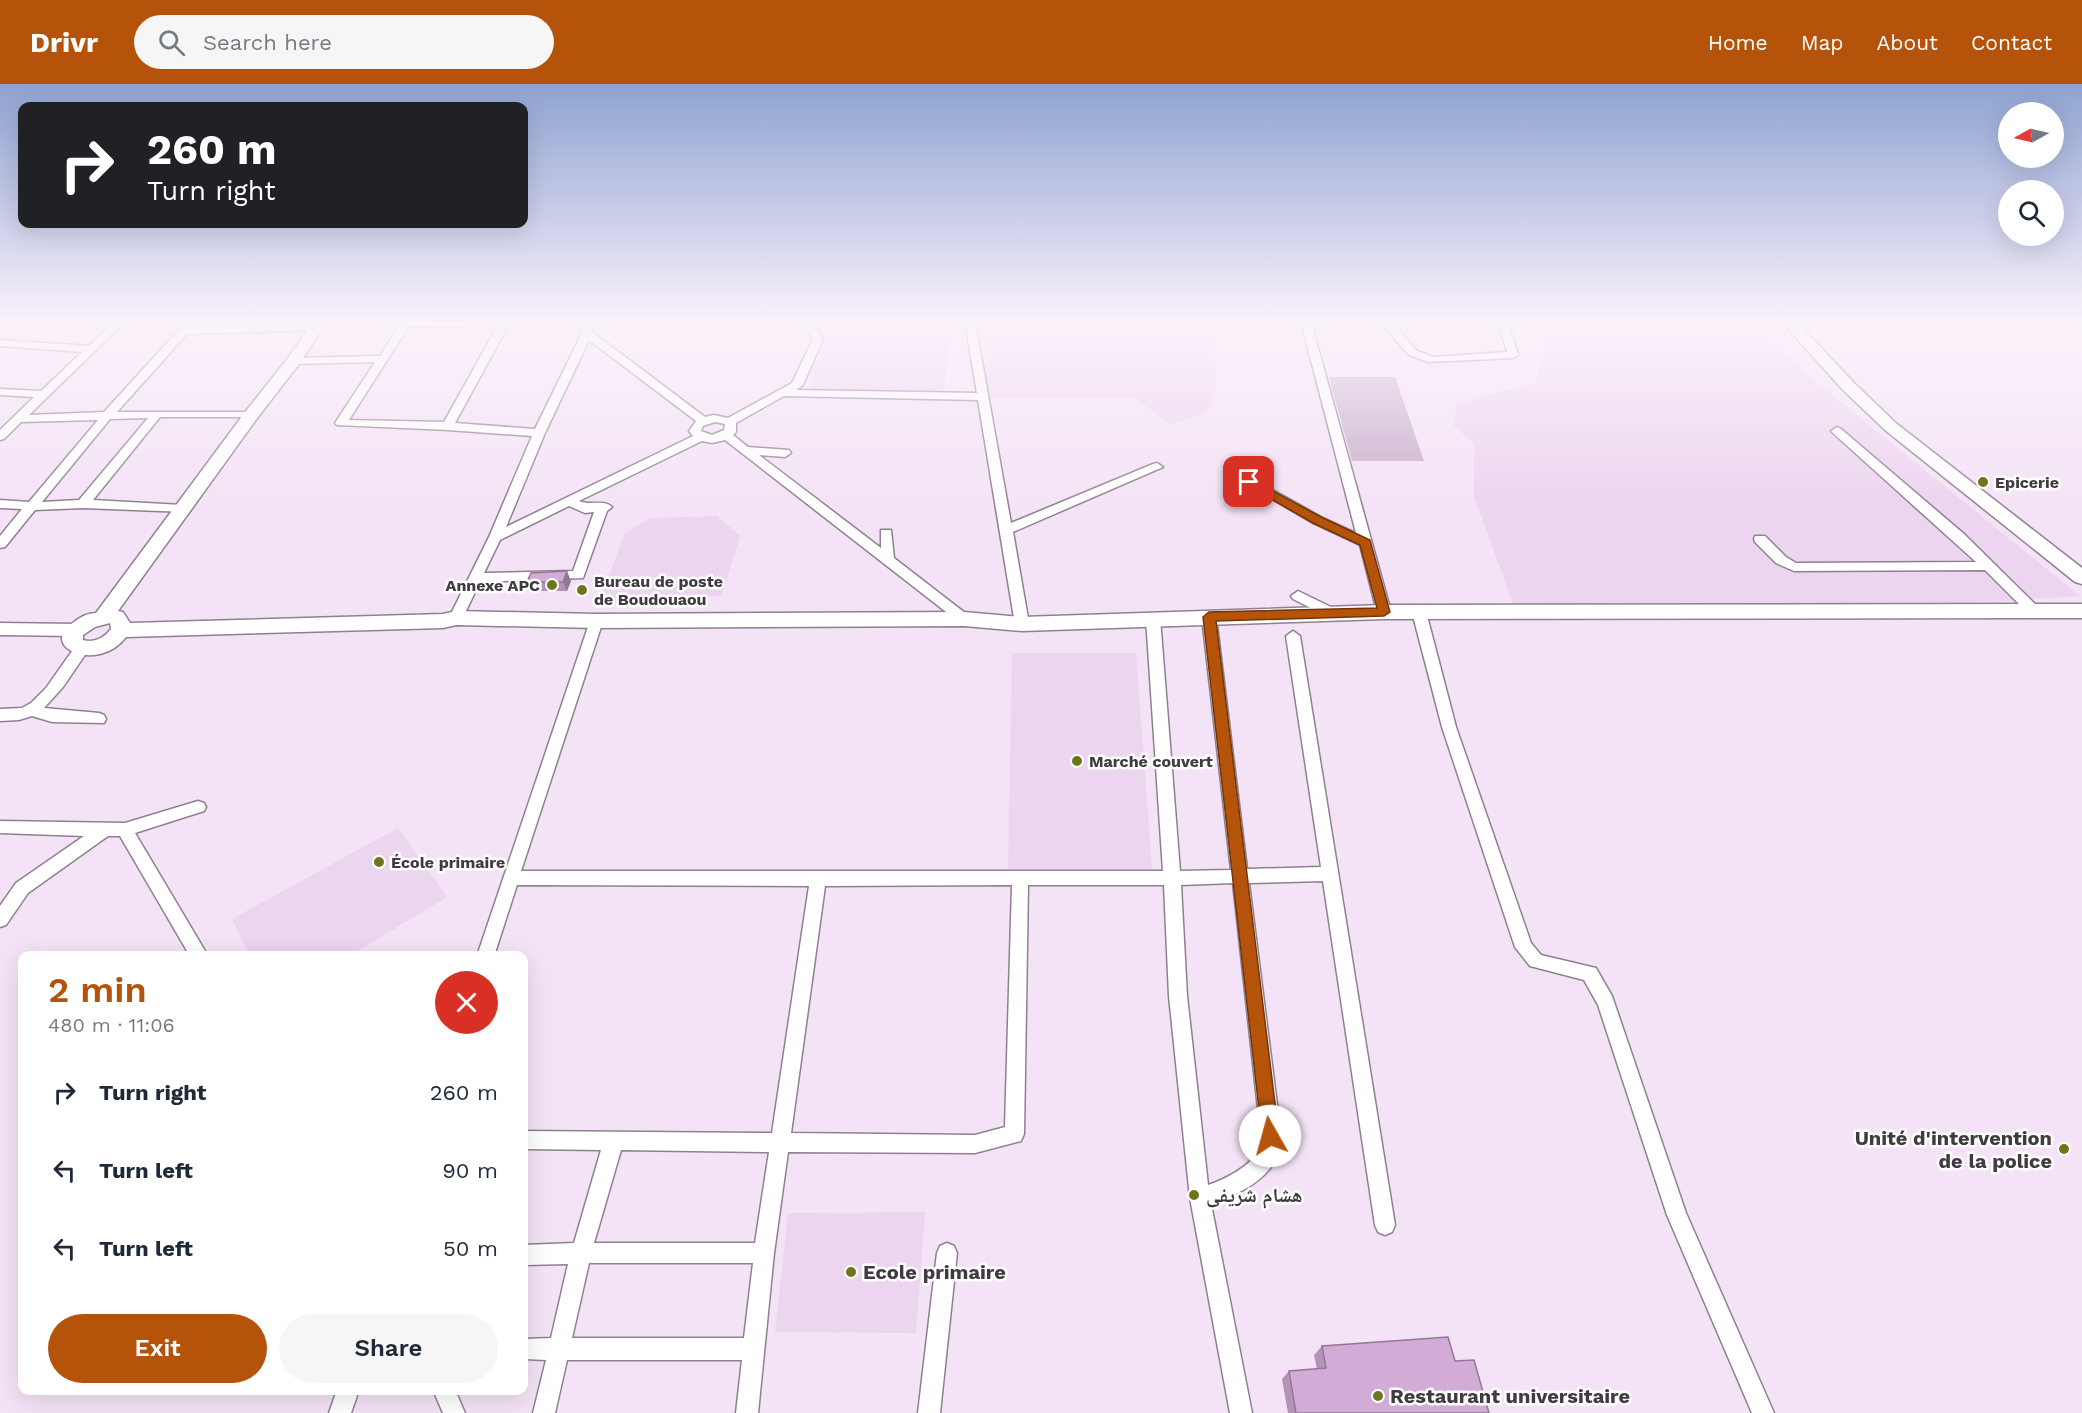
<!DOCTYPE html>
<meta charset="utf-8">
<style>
body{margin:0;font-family:"Work Sans","Noto Naskh Arabic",sans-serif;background:#f6f6f7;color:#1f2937;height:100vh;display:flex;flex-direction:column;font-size:22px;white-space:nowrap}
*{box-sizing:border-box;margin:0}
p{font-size:20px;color:#747a83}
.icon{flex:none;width:33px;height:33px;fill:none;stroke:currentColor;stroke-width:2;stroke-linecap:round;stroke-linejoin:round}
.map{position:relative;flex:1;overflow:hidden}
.details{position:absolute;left:18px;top:867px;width:510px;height:444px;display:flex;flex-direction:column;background:#fff;border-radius:12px;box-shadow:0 6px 24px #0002}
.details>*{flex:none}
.guide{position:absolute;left:18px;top:18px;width:510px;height:126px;border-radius:12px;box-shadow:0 6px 24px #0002;background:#202124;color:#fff;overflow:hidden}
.needle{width:39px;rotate:262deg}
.fabs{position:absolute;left:1998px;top:18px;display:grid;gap:12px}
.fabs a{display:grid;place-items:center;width:66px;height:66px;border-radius:50%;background:#fff;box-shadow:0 6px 24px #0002;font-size:30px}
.pin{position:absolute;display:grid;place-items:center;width:51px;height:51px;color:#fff;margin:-26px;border-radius:12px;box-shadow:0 3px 9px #0006}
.me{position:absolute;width:66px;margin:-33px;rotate:353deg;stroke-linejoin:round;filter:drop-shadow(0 0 4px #0008)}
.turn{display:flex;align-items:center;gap:21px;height:126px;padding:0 30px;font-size:27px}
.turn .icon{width:78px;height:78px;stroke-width:2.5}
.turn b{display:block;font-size:42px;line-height:51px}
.round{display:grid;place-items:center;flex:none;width:63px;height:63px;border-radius:32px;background:#f6f6f7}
.headline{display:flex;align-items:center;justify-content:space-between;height:102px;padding:0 30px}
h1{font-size:36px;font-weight:600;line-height:45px;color:#b45309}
.primary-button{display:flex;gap:12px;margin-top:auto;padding:12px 30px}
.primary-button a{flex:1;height:69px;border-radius:36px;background:#b45309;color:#fff;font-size:24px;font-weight:600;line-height:69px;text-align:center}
.primary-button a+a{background:#f6f6f7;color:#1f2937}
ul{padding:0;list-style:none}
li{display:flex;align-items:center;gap:18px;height:78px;padding:0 30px}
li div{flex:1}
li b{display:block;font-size:22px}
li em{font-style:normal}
header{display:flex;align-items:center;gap:36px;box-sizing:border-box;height:84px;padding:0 30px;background:#b45309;color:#fff}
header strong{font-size:28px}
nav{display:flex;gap:33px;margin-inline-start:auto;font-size:21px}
.search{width:420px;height:54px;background:#f6f6f7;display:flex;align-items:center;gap:15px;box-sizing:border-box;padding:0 21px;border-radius:33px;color:#747a83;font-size:22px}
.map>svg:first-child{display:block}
.built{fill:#ecd5ef}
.green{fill:#c7adca}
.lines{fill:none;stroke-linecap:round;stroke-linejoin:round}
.minor-casing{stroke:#8f8091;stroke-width:3}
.tertiary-casing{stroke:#8f8091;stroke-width:3}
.secondary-casing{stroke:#8f8091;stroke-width:3}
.minor{fill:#fff;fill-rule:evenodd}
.tertiary{fill:#fff;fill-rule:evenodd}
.secondary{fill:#fff;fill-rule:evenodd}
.wall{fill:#b593b9}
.shaded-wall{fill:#937896}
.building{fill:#d2abd7;stroke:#937896;stroke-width:1.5}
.route{fill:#b45309;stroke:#753606;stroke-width:1.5}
.poi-dot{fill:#70751d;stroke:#fff;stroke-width:2}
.labels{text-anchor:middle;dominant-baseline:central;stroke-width:5;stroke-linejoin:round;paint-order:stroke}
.poi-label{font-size:16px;font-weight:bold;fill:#413a42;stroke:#fff;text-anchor:start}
.near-poi-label{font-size:20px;font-weight:bold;fill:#413a42;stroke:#fff;text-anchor:start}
</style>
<header>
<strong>Drivr</strong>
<div class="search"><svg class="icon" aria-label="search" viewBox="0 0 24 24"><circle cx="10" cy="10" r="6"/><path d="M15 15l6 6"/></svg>Search here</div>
<nav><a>Home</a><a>Map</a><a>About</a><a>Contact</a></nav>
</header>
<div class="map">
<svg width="2082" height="1329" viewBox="0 0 2082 1329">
<rect width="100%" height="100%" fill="#f4e3f6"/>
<path class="built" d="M 829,238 L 951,238 L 944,308 L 810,305 Z
M 990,238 L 1212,238 L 1216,302 L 1206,329 L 1170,340 L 1135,314 L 990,314 L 982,297 Z
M 1552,238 L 1750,238 L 1820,301 L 2080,512 L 1992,518 L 1514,522 L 1474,412 L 1474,360 L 1453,341 L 1457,320 L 1535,299 Z
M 717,432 L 740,452 L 722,512 L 690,513 L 687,520 L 599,520 L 624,450 L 650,434 Z
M 1012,569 L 1136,569 L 1152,785 L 1008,785 Z
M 398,744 L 447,813 L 351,871 L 249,871 L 232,835 Z
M 925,1128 L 916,1249 L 775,1248 L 788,1129 Z"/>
<path class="green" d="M 1329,293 L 1395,293 L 1424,377 L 1352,377 Z"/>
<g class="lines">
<g class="minor-casing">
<path id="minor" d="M 114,238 L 125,238 L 29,331 L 104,328 L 186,238 L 197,238 L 193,244 L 317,240 L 322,243 L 317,246 L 187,250 L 117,328 L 256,328 L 258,330 L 252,333 L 160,333 L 93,416 L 182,421 L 186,422 L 188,425 L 186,428 L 83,424 L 35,426 L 5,463 L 0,464 L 0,452 L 22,425 L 0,424 L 0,416 L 29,418 L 98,336 L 21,338 L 4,355 L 0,356 L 0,346 L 34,313 L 0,311 L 0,305 L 41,307 L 82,268 L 0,262 L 0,256 L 89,262 ZM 148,334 L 79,416 L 42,418 L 110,335 Z
M 401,238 L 508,238 L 509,240 L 455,339 L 535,345 L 582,249 L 579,238 L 589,238 L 592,248 L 705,333 L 714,331 L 728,334 L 792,299 L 813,255 L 803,238 L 813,238 L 823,255 L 803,301 L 796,306 L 977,309 L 965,238 L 975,238 L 1011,439 L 1153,380 L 1157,379 L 1163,383 L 1013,448 L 1029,540 L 1022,545 L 1015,540 L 978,316 L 784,312 L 736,339 L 736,348 L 733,351 L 748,363 L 789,366 L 791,369 L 785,373 L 759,371 L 881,464 L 881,446 L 891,446 L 894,474 L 969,532 L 971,535 L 969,538 L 959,538 L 725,356 L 712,359 L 702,357 L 579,417 C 590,422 604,415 612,423 L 607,427 L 583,494 L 480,498 L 461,537 L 456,539 L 449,534 L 489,453 L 532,352 L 448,346 L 337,341 L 335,339 L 375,278 L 294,280 L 289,277 L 294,274 L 380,272 ZM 409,242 L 497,243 L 444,338 L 349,336 ZM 589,256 L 696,337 L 689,347 L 693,352 L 506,443 L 545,349 ZM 715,338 L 725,340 L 724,346 L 712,351 L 701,347 L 703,342 ZM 569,422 L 585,429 L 594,428 L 573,487 L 484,489 L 500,456 Z
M 1301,238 L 1311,238 L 1391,528 L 1384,533 L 1377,528 L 1360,461 L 1313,439 L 1243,398 L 1249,394 L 1253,395 L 1321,433 L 1356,449 Z
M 1380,238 L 1391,238 L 1417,267 L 1433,273 L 1507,268 L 1498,238 L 1508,238 L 1518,271 L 1513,274 L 1428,278 L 1409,271 Z
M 1837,343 L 1841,345 L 1964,450 L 2039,524 L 2041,527 L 2039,530 L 2029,530 L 1985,486 L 1794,487 L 1776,479 L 1755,458 L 1754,455 L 1755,452 L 1765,452 L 1786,473 L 1796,479 L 1976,478 L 1833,349 L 1831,347 Z
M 1298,507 L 1337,526 L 1339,529 L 1337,532 L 1327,532 L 1293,515 L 1291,512 Z
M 1419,523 L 1426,528 L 1456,643 L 1531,859 L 1541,871 L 1596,884 L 1612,912 L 1686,1129 L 1774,1329 L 1752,1329 L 1667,1131 L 1598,921 L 1584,896 L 1530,882 L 1515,863 L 1442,643 L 1412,528 Z
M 1209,528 L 1216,533 L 1247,785 L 1321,783 L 1286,552 L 1293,547 L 1300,552 L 1395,1141 L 1392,1148 L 1385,1151 L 1378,1148 L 1375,1141 L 1323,797 L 1249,799 L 1281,1052 C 1279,1059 1279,1068 1276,1075 C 1264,1099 1234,1112 1211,1120 L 1252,1329 L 1230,1329 L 1190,1114 L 1169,912 L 1164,801 L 1028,801 L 1024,1050 L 1021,1057 L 975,1069 L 788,1068 L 774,1169 L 758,1329 L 736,1329 L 742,1276 L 567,1276 L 555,1329 L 533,1329 L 546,1276 L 524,1275 L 524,1255 L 551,1254 L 568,1180 L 524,1181 L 524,1161 L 574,1159 L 601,1066 L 524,1065 L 524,1047 L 772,1049 L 809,802 L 517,801 L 494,872 L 477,872 L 591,534 L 596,532 L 603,537 L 521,787 L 1163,787 L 1146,534 L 1153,529 L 1160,534 L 1180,787 L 1231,786 L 1202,533 ZM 1233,799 L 1261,1052 C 1261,1056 1261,1063 1259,1066 C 1251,1082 1224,1096 1208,1101 L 1187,912 L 1181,801 ZM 1012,801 L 1005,1043 L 975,1051 L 791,1049 L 825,802 ZM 621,1066 L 769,1068 L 755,1159 L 594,1159 ZM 589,1179 L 753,1179 L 744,1254 L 572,1254 Z
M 82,559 L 89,564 L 87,568 L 63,603 L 44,624 L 99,629 L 104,631 L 106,635 L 104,639 L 52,638 L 32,632 L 19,636 L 0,637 L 0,625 L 22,624 L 31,619 L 46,604 L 77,560 Z
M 198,717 L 204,719 L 206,723 L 204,727 L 135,749 L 208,872 L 190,872 L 120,752 L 108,752 L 28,809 L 6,841 L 0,843 L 0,822 L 16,799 L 84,752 L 0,749 L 0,737 L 125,739 Z
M 947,1159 L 954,1162 L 957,1169 L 940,1329 L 918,1329 L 937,1169 L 940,1162 Z
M 337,1306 L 359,1306 L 351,1329 L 329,1329 Z
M 433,1306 L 455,1306 L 465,1329 L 443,1329 Z"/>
</g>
<g class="tertiary-casing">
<path id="tertiary" d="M 0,539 L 76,540 L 82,542 L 84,546 L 82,550 L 76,552 L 0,551 Z"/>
</g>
<g class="secondary-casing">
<path id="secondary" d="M 313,238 L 327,238 L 299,280 L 258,333 L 118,527 L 123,528 L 130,539 L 443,530 L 456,527 L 596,530 L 964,528 L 1022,533 L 1384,521 L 2082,520 L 2082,534 L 1384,535 L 1022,547 L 964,542 L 596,544 L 456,541 L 443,544 L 126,553 C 98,590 36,563 74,538 C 81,533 87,529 96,529 L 246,327 L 288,274 ZM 110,539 L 111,545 C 104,554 94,559 83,556 L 83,551 L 95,543 Z
M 1782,238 L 1797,238 L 1854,299 L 1897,340 L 2082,484 L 2082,500 L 2075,498 L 1885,346 L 1842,305 Z"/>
</g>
<use href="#minor" class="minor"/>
<use href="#tertiary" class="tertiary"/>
<use href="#secondary" class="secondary"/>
</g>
<path class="wall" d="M 571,497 L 567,507 L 531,507 L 527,498 Z
M 1322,1262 L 1455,1277 L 1489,1329 L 1288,1329 L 1282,1295 L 1289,1287 L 1317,1285 L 1314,1271 Z"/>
<path class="shaded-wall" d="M 567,487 L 571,497 L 567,507 L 563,498 Z"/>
<path class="building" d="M 567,487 L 563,498 L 527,498 L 531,489 Z
M 1448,1253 L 1455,1277 L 1474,1276 L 1489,1329 L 1296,1329 L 1289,1287 L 1326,1284 L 1322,1262 Z"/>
<linearGradient id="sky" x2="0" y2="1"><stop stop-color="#8fa2d2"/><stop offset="0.56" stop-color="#faf2fb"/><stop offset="1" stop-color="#faf2fb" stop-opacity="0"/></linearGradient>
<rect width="2082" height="424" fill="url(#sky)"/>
<path class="route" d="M 1249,394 L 1321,433 L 1370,456 L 1390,528 L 1384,532 L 1216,537 L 1279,1052 L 1277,1058 L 1270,1061 L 1264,1058 L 1262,1052 L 1203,533 L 1209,528 L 1377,524 L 1360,461 L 1313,439 L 1245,400 L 1245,395 Z"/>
<g class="poi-dot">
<circle cx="1983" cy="398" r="6"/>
<circle cx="552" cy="501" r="6"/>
<circle cx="582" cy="506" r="6"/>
<circle cx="1077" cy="677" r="6"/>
<circle cx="379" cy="778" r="6"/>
<circle cx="2064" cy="1065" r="6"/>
<circle cx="1194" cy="1111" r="6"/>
<circle cx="851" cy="1188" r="6"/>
<circle cx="1378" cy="1312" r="6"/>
</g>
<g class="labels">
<g class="poi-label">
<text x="1995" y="398">Epicerie</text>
<text x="594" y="497">Bureau de poste<tspan x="594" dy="18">de Boudouaou</tspan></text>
<text x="540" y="501" text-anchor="end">Annexe APC</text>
<text x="1089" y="677">Marché couvert</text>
<text x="391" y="778">École primaire</text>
</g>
<g class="near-poi-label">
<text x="2052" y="1054" text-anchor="end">Unité d'intervention<tspan x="2052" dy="23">de la police</tspan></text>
<text x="1206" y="1111">هشام شريفى</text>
<text x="863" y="1188">Ecole primaire</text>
<text x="1390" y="1312">Restaurant universitaire</text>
</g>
</g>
</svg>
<div class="fabs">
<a><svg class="needle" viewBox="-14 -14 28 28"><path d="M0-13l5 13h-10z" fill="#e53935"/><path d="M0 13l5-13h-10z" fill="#747a83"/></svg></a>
<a><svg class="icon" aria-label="search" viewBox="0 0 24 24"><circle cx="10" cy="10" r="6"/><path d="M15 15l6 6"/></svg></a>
</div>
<div class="pin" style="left:1249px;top:398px;background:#d93025"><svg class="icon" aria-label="arrive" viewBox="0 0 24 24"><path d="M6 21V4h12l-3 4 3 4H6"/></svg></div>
<svg class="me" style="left:1270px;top:1052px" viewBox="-20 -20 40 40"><circle r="19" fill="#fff"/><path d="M0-13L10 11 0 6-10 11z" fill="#b45309"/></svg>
<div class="guide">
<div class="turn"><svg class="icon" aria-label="right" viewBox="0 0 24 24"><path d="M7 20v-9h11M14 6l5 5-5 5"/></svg><div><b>260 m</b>Turn right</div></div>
</div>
<section class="details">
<div class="headline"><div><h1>2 min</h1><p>480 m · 11:06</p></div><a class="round" style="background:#d93025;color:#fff"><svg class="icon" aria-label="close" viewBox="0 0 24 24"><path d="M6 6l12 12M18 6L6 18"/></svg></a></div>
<ul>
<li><svg class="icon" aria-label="right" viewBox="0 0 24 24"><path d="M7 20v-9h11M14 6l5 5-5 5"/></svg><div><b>Turn right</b></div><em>260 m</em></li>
<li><svg class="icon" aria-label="left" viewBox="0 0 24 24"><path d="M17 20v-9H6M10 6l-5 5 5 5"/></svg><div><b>Turn left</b></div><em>90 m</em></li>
<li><svg class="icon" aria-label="left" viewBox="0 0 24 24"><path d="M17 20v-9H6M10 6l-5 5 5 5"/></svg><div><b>Turn left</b></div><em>50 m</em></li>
</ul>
<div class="primary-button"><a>Exit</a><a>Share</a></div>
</section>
</div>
